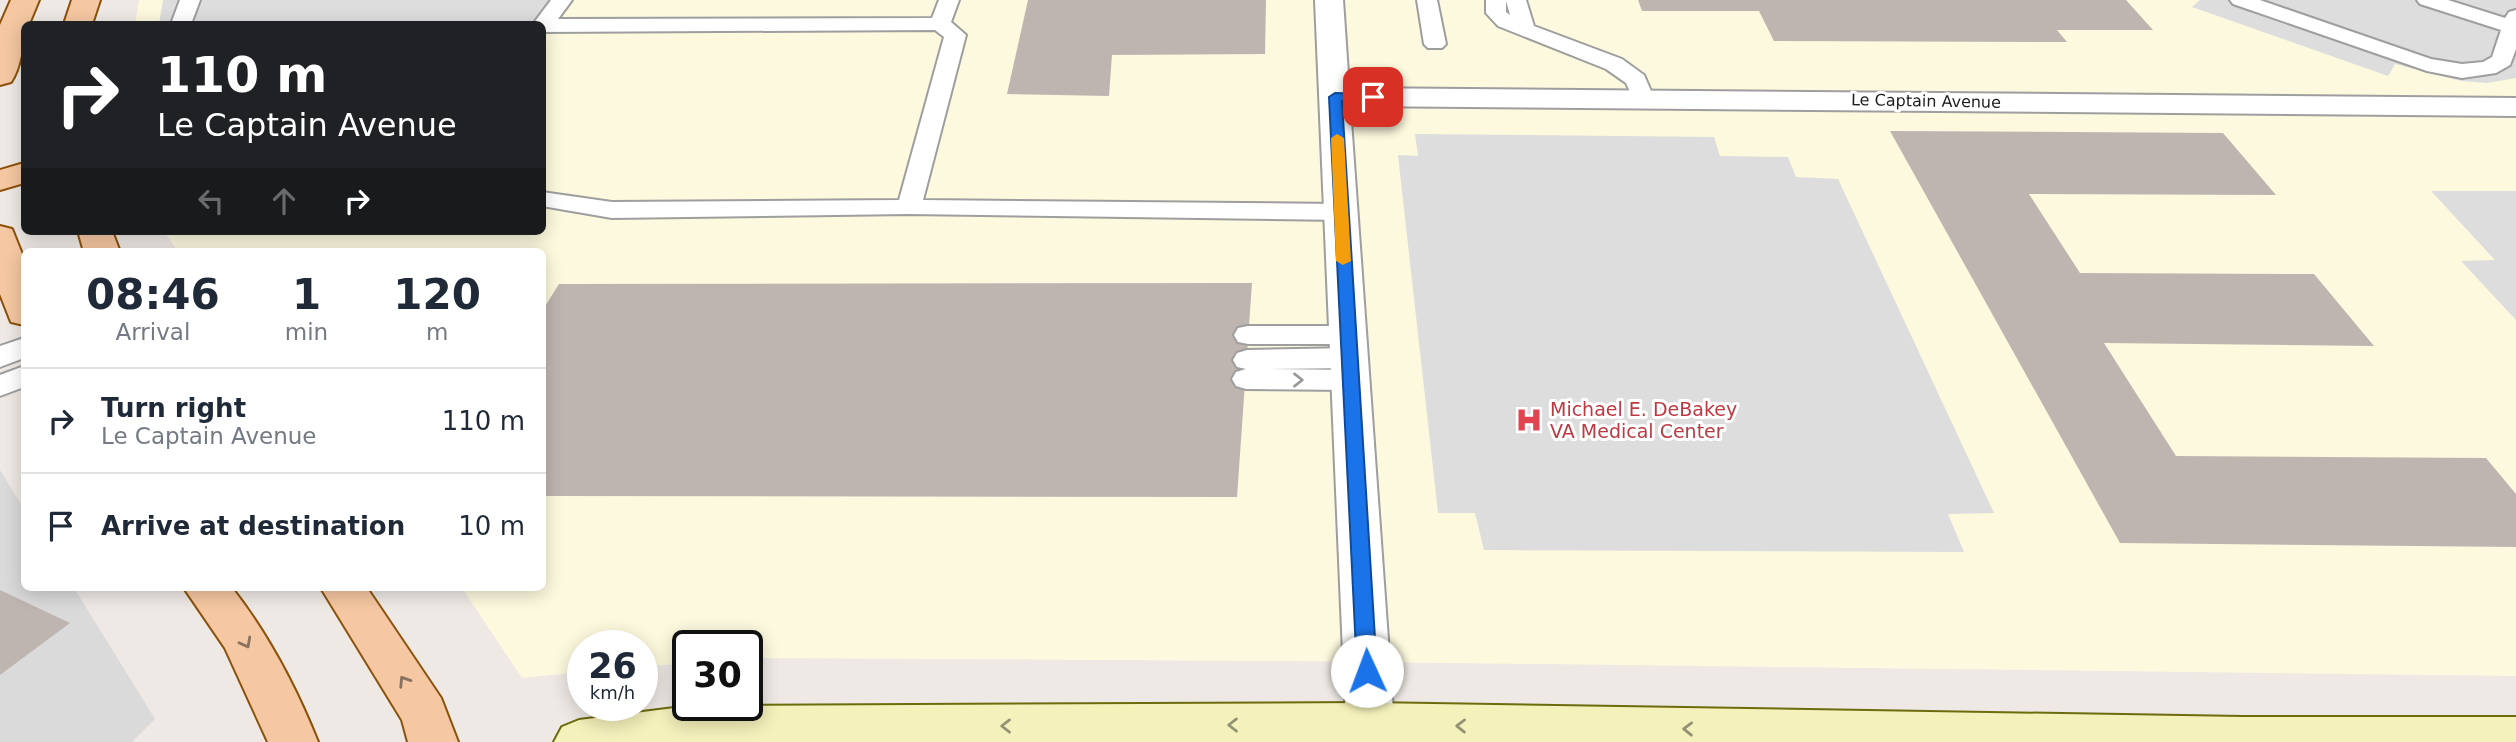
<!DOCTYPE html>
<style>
body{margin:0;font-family:"DejaVu Sans",sans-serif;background:#f2f2f3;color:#1f2937;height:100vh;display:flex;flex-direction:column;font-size:26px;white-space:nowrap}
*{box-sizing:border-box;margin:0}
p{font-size:23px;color:#747a83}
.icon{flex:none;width:38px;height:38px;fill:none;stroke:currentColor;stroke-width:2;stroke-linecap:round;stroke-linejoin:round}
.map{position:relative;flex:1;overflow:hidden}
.sheet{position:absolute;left:21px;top:248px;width:525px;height:343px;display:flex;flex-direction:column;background:#fff;border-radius:10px;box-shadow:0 4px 18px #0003}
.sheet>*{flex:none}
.hud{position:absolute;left:21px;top:21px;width:525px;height:214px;border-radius:10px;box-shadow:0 4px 18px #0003;background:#202124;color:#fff;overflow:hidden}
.speed{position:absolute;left:567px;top:630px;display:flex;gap:14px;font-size:35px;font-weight:700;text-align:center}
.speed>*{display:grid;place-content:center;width:91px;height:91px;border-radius:50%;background:#fff;box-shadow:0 4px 18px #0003;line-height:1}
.speed small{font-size:18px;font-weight:400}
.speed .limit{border:4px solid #111;border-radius:10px;background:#fff;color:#111}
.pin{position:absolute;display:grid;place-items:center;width:60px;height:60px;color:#fff;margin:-30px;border-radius:14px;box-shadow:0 4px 10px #0006}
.me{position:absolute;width:77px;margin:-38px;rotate:358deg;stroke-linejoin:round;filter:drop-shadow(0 0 5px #0008)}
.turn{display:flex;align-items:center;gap:24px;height:147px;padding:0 21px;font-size:32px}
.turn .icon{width:91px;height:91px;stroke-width:2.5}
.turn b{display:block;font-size:49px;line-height:60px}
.lanes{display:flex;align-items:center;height:66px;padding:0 21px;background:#0003;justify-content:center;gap:35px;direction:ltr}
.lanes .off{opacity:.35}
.eta{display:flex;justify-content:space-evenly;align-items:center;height:119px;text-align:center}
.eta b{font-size:42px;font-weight:600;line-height:49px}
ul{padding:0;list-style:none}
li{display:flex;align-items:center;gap:21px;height:105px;padding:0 21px;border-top:2px solid #e0e1e3}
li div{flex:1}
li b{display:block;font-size:26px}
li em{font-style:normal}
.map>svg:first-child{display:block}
.residential{fill:#dbdada}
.education{fill:#fcf9de}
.parking{fill:#ddd}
.building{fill:#beb5b1}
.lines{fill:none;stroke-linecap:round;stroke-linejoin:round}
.lane-casing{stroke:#9e9e9e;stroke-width:4}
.street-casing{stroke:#9e9e9e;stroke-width:4}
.secondary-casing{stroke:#6c6b0d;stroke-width:4}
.primary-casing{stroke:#8c520b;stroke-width:4}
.lane{fill:#fff;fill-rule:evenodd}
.street{fill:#fff;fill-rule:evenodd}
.secondary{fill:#f5f1bb;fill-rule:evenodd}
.primary{fill:#f5c7a2;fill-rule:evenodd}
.oneway{stroke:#999}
.oneway2{stroke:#897260}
.oneway3{stroke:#949274}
.route{fill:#1a73e8;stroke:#114b97;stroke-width:2}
.slow{fill:#f59e0b}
.labels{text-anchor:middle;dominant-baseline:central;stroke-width:6;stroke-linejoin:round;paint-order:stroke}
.far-street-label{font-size:16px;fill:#1d1d1d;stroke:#fff}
.health-label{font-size:19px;fill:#be3a42;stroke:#fff;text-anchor:start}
</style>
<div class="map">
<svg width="2516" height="742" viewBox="0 0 2516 742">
<rect width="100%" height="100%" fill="#eee9e4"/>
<path class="residential" d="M 0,470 L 24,509 L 24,588 L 74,588 L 155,719 L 132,742 L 0,742 Z"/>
<path class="education" d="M 139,0 L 2516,0 L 2516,676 L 1290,661 L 747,658 L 747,646 L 688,646 L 688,663 L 642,667 L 642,646 L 583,646 L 583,672 L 522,678 L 462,588 L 542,588 L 542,252 L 178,252 L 164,231 L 542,231 L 542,24 L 135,24 Z"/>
<path class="parking" d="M 163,0 L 554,0 L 533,24 L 159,24 Z
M 2200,0 L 2516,0 L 2516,78 L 2487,83 L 2461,81 L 2395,64 L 2388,76 L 2192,7 Z
M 1415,134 L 1714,137 L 1720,156 L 1788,157 L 1796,177 L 1838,179 L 1994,513 L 1948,514 L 1964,552 L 1484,550 L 1475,513 L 1438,513 L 1398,155 L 1418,156 Z
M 2431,191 L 2516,191 L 2516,320 L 2461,261 L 2495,260 Z"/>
<path class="building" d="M 1028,0 L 1266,0 L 1265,54 L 1112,55 L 1109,96 L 1007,94 Z
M 1638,0 L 2126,0 L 2153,30 L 2057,30 L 2067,42 L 1774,41 L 1759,11 L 1642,11 Z
M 1890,131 L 2223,133 L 2276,195 L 2029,194 L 2080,273 L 2314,274 L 2374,346 L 2104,343 L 2176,456 L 2486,458 L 2516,494 L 2516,547 L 2120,543 Z
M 1252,283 L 1237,497 L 542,496 L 542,311 L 559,284 Z
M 0,590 L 70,623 L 0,675 Z"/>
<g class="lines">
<g class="lane-casing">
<path id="lane" d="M 180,0 L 200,0 L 191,24 L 171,24 Z
M 551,0 L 572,0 L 558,19 L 932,18 L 939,0 L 959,0 L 951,22 L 966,35 L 923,200 L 1341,204 L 1350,207 L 1353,212 L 1350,217 L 1341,220 L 909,214 L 612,218 L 542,206 L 542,192 L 612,202 L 899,200 L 944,37 L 935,30 L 542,32 L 542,24 L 533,24 Z
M 1417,0 L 1437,0 L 1446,44 L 1442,48 L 1428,48 L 1424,44 Z
M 1486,0 L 1526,0 L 1534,26 L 1622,59 L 1644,75 L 1654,98 L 1651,103 L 1635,103 L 1626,83 L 1606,69 L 1498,26 L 1486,13 ZM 1506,1 L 1510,15 L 1506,12 Z
M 2230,0 L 2260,0 L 2431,59 L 2462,64 L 2483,62 L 2492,57 L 2501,30 L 2420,4 L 2417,0 L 2448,0 L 2505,18 L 2509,12 L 2516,10 L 2516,49 L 2510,65 L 2496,73 L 2462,78 L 2427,71 L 2233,4 Z
M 1248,326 L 1348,326 L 1358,328 L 1362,335 L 1358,342 L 1348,344 L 1248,344 L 1238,342 L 1234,335 L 1238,328 Z
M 24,338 L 24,358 L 0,367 L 0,346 Z
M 1349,348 L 1359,351 L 1363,358 L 1359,365 L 1349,368 L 1261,369 L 1351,370 L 1361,373 L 1365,380 L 1361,387 L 1351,390 L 1246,389 L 1236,386 L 1232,379 L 1236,372 L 1246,369 L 1237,367 L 1233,360 L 1237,353 L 1247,350 Z
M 24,366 L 24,387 L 0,396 L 0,375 Z"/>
</g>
<g class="street-casing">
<path id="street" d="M 1315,0 L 1343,0 L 1349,88 L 2516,98 L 2516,116 L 1350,106 L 1394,724 L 1387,739 L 1379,742 L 1353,739 L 1346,724 Z"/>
</g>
<g class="secondary-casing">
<path id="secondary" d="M 1370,703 L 2243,717 L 2516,717 L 2516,742 L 554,742 L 562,727 L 579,720 L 690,706 Z"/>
</g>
<g class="primary-casing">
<path id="primary" d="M 11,0 L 39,0 L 29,24 L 24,24 C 24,42 21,68 11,82 L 0,85 L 0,25 Z
M 72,0 L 100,0 L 92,24 L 64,24 Z
M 24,163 L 24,183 L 0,190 L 0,170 Z
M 0,226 L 12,229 L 24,259 L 24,325 L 11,322 L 0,294 Z
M 78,231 L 112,231 L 120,252 L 84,252 Z
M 184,588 L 232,588 C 268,634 296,687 318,742 L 268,742 L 225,648 Z
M 321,588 L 367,588 L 441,698 L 458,742 L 408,742 L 402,720 Z"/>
</g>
<use href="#lane" class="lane"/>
<use href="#street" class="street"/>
<use href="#secondary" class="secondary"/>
<use href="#primary" class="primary"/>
</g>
<defs><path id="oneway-chevron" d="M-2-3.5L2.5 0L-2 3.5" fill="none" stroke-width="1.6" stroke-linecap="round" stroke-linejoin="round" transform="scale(1.75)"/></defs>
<use class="oneway" href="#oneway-chevron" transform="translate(1298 380)"/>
<g class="oneway2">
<use href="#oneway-chevron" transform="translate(246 643) rotate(62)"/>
<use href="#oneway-chevron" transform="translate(404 681) rotate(-123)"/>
</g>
<g class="oneway3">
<use href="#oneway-chevron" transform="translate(1233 725) rotate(180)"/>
<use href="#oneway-chevron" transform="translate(1006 726) rotate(180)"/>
<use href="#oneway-chevron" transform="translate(1461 726) rotate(-179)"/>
<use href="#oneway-chevron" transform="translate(1688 729) rotate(-179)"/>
</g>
<path class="route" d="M 1373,94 L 1380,97 L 1378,100 L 1342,101 L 1377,671 L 1374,677 L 1367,680 L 1360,677 L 1357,671 L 1329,97 L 1335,93 Z"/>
<path class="slow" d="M 1337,134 L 1344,138 L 1351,261 L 1343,265 L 1336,261 L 1331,138 Z"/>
<defs>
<g id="hospital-bare" transform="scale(2.1)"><path d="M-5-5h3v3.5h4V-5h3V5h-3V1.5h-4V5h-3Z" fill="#e0444e" stroke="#fff" stroke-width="2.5" paint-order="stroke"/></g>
</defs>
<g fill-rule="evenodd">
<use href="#hospital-bare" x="1529" y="420"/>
</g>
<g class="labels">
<g class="far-street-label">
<text transform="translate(1926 101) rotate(1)">Le Captain Avenue</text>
</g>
<g class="health-label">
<text x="1550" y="409">Michael E. DeBakey<tspan x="1550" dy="22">VA Medical Center</tspan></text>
</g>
</g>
</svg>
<div class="speed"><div>26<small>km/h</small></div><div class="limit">30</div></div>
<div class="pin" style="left:1373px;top:97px;background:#d93025"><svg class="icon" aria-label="arrive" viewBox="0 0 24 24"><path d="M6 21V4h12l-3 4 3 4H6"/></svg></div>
<svg class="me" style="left:1367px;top:671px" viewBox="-20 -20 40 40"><circle r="19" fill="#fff"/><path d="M0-13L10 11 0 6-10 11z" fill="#1a73e8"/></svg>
<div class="hud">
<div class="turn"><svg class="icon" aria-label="right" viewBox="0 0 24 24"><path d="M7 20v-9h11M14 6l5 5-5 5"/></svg><div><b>110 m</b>Le Captain Avenue</div></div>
<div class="lanes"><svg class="icon off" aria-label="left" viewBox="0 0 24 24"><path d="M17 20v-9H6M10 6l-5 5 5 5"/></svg><svg class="icon off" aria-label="ahead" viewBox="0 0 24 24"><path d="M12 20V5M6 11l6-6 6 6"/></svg><svg class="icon" aria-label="right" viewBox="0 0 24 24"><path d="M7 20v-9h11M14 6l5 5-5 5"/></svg></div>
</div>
<section class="sheet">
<div class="eta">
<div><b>08:46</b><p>Arrival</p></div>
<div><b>1</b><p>min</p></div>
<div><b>120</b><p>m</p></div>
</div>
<ul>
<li><svg class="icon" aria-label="right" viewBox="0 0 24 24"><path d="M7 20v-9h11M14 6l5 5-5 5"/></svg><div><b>Turn right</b><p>Le Captain Avenue</p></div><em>110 m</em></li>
<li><svg class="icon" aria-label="arrive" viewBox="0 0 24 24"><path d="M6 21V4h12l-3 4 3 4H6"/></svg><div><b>Arrive at destination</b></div><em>10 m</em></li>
</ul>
</section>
</div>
